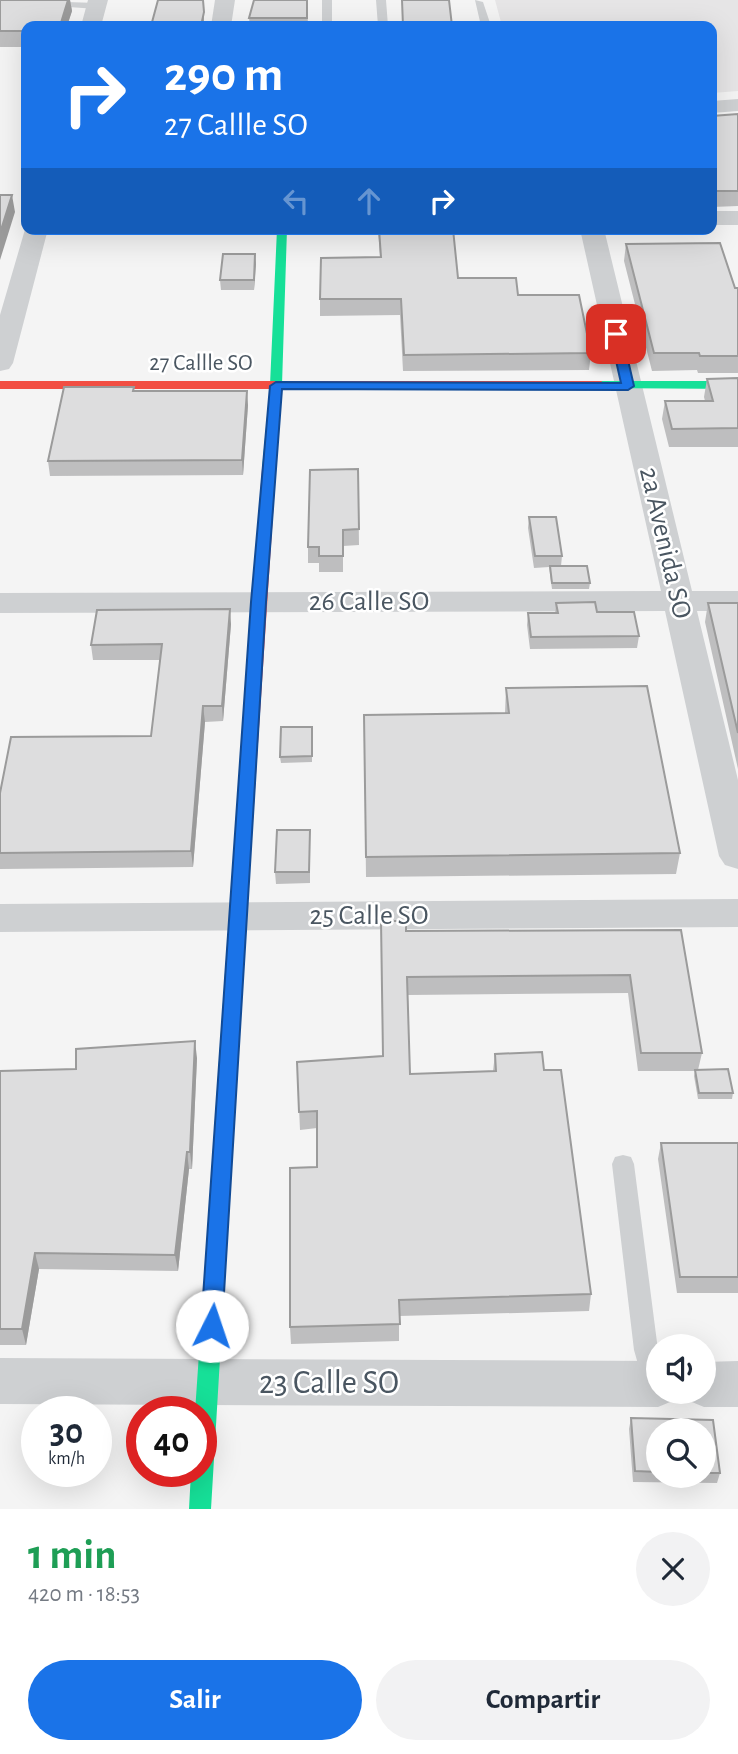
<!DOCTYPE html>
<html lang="es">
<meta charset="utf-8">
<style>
body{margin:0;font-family:"Alegreya Sans",sans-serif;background:#f2f2f3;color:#1f2937;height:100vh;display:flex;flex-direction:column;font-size:26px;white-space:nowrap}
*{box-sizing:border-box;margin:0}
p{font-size:23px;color:#747a83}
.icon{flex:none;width:38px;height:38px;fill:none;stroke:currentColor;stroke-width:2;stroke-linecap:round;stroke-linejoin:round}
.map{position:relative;height:1509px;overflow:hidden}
.details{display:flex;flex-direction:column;background:#fff;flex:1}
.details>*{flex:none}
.top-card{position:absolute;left:21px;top:21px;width:696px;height:214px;border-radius:14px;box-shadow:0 7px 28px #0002;background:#1a73e8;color:#fff;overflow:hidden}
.controls{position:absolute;left:646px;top:1334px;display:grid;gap:14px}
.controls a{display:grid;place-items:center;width:70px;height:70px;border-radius:50%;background:#fff;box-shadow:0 7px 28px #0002;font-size:35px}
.speed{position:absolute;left:21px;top:1396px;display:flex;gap:14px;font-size:35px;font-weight:700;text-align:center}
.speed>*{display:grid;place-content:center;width:91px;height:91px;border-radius:50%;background:#fff;box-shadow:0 7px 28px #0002;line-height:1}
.speed small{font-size:18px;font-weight:400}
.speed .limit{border:10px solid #d22;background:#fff;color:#111}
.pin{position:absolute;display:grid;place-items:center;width:60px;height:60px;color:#fff;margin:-30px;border-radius:14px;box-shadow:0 4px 10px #0006}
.me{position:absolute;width:77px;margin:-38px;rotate:4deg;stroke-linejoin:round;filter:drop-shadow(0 0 5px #0008)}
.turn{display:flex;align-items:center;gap:24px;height:147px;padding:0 28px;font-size:32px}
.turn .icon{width:91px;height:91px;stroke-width:2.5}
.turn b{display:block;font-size:49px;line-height:60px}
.lanes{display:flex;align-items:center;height:66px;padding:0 28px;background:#0003;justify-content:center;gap:35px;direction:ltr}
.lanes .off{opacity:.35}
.round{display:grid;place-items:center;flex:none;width:74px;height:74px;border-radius:37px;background:#f2f2f3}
.overview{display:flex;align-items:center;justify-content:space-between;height:119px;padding:0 28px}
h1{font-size:42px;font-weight:700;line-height:52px;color:#1e9e55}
.action{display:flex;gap:14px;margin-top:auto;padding:14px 28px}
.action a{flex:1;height:80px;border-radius:42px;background:#1a73e8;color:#fff;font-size:28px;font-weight:700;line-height:80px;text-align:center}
.action a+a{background:#f2f2f3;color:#1f2937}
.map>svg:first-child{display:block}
.education{fill:#e6e5e6}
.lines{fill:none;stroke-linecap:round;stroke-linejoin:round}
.lane{fill:#ced0d2;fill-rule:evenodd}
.street{fill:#ced0d2;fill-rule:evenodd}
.fast{fill:#16e098;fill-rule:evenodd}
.jam{fill:#f24e42;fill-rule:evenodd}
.wall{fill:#bebebf;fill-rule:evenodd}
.shaded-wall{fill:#9b9b9b}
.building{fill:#ddddde;stroke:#9b9b9b;stroke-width:2}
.route{fill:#1a73e8;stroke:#114b97;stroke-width:2}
.labels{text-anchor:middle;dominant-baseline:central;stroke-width:5;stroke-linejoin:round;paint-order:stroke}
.far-street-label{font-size:23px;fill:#4a5661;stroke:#fff}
.street-label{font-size:28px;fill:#4a5661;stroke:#fff}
.near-street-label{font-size:33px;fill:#4a5661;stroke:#fff}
</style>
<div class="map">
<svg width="738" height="1509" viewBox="0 0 738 1509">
<rect width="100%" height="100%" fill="#f4f4f4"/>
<path class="education" d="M 495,0 L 738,0 L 738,91 L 712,93 L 712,26 L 502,26 Z"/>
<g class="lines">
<path class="lane" d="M 7,0 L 97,3 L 102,6 L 97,9 L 12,3 Z
M 322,0 L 332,0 L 332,26 L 322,26 Z
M 376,0 L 386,0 L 388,26 L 378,26 Z
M 475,0 L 483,2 L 491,26 L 481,26 Z
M 623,1155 L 631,1157 L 634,1164 L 658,1350 L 658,1391 L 664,1391 L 655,1395 L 646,1392 L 634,1350 L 612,1164 L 615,1157 Z"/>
<path class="street" d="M 88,0 L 108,0 L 101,26 L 81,26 Z
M 215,0 L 235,0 L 231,26 L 211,26 Z
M 738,99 L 738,111 L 712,113 L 712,101 Z
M 712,211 L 738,211 L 738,225 L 712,225 Z
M 26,226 L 26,229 L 48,229 L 13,363 L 9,369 L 0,371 L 0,315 Z
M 580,229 L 604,229 L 692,591 L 738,591 L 738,611 L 697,611 L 738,780 L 738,869 L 725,865 L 719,856 L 665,611 L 0,613 L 0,593 L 661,591 Z
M 738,899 L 738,927 L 0,932 L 0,904 Z
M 0,1358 L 658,1361 L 658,1391 L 679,1391 L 675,1400 L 658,1407 L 0,1404 Z
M 738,1361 L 738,1407 L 704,1407 L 687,1400 L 683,1391 L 704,1391 L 704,1362 Z"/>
<path class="fast" d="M 277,229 L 287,229 L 282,385 L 276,469 L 269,473 L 262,469 L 270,385 Z
M 601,381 L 738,381 L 738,389 L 597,388 L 597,382 Z
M 234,966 L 240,968 L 243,973 L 211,1509 L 189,1509 L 191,1472 L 201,1472 L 201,1412 L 195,1412 L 225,973 L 228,968 Z"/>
<path class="jam" d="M 0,381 L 601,381 L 607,385 L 601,389 L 0,389 Z
M 269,465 L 276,469 L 243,973 L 240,978 L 234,980 L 228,978 L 225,973 L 262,469 Z"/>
</g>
<path class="wall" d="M 0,0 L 70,0 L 72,11 L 67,26 L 26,26 L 26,47 L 0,47 Z
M 307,0 L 308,26 L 250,26 L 249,18 Z
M 738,114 L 738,206 L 712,207 L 712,116 Z
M 378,229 L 453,229 L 458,278 L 518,295 L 591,353 L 589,370 L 403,371 L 400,315 L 320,316 L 320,299 L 380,257 Z
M 626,244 L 735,288 L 738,288 L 738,373 L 698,373 L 697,370 L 652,371 L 624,261 Z
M 255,254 L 254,290 L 221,290 L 220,280 Z
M 738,378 L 738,447 L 669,447 L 662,419 L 665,401 L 705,401 L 704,397 L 707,379 Z
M 134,387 L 134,391 L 248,405 L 243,475 L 50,476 L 48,461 Z
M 358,469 L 359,545 L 343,546 L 343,572 L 319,572 L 319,563 L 308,563 L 308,547 Z
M 529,517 L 562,556 L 561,566 L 590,583 L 589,589 L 552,589 L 549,567 L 534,568 L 528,528 Z
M 556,603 L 597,612 L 639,636 L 637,648 L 530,649 L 527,625 L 528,613 L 555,613 Z
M 708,603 L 738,603 L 738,769 L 705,622 Z
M 231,624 L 223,721 L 205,722 L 193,867 L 0,869 L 0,793 L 151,736 L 160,660 L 93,660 L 91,645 Z
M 506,688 L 680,853 L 676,874 L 366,877 L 364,715 L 505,713 Z
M 312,727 L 312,762 L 281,763 L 280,757 Z
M 310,830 L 310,883 L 276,884 L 275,872 Z
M 681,930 L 702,1053 L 698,1070 L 733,1093 L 732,1099 L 698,1099 L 694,1076 L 695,1071 L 638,1071 L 628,993 L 408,995 L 410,1074 L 493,1071 L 495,1054 L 544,1070 L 591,1294 L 589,1311 L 399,1316 L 399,1341 L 291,1344 L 290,1327 L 317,1167 L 317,1128 L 300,1130 L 297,1062 L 382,1056 L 406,931 Z
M 197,1058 L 192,1169 L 189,1169 L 178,1271 L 39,1269 L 26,1345 L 0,1345 L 0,1071 L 76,1069 Z
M 661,1143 L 738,1143 L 738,1293 L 677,1293 L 658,1159 Z
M 631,1418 L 713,1420 L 720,1473 L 717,1483 L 633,1482 L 629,1429 ZM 658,1430 L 704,1430 L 704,1475 L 658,1475 Z"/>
<path class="shaded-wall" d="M 68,0 L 70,0 L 72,11 L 67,26 L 60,26 Z
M 203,0 L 204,24 L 204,26 L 201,26 Z
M 12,195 L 15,212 L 0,260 L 0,233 Z
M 255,254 L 256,264 L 254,290 L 254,280 Z
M 247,391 L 248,405 L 243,475 L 242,460 Z
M 230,609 L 231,624 L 223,721 L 222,706 Z
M 203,706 L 205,722 L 193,867 L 191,851 Z
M 195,1041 L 197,1058 L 192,1169 L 190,1152 Z
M 187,1152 L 189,1169 L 178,1271 L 175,1255 Z
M 35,1253 L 39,1269 L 26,1345 L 22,1329 Z"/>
<path class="building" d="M 0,0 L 68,0 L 60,26 L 26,26 L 26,31 L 0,31 Z
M 158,0 L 203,0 L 204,12 L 201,26 L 151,26 Z
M 254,0 L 307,0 L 307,18 L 249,18 Z
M 402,0 L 449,0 L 452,26 L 403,26 Z
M 738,114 L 738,191 L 712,191 L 712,116 Z
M 0,195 L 12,195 L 0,233 Z
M 379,229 L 453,229 L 458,278 L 516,278 L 518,295 L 579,295 L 591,353 L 404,355 L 401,299 L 320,299 L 321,258 L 381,257 Z
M 720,243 L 735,288 L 738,288 L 738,356 L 700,356 L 699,353 L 654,353 L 626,244 Z
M 223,254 L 255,254 L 254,280 L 220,280 Z
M 738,378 L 738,428 L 672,429 L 665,401 L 713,401 L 707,379 Z
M 64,387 L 134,387 L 133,391 L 247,391 L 242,460 L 48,461 Z
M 358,469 L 359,529 L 343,530 L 343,556 L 319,556 L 319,547 L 308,547 L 310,470 Z
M 529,517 L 556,517 L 562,556 L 535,556 Z
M 550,566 L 587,566 L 590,583 L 552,583 Z
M 595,602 L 597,612 L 634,612 L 639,636 L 531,637 L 528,613 L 558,613 L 556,603 Z
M 708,603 L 738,603 L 738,733 Z
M 230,609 L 222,706 L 203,706 L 191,851 L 0,853 L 0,793 L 11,737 L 151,736 L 162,644 L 91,645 L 97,610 Z
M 647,686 L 680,853 L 366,857 L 364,715 L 509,713 L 506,688 Z
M 281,727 L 312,727 L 312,756 L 280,757 Z
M 277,830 L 310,830 L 309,872 L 275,872 Z
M 381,921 L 406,921 L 406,931 L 681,930 L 702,1053 L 641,1053 L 630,975 L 407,977 L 410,1074 L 496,1071 L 495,1054 L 542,1052 L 544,1070 L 561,1070 L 591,1294 L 399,1300 L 400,1324 L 290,1327 L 290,1168 L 317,1167 L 317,1111 L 299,1112 L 297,1062 L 383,1056 Z
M 195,1041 L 190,1152 L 187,1152 L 175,1255 L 35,1253 L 22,1329 L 0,1329 L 0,1071 L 76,1069 L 76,1049 Z
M 728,1069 L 733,1093 L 699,1093 L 695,1070 Z
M 661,1143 L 738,1143 L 738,1277 L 680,1277 Z
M 631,1418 L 713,1420 L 720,1473 L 704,1473 L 704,1430 L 658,1430 L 658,1472 L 635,1471 Z"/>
<path class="route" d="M 616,330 L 622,334 L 634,386 L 628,390 L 282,389 L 266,602 L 222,1326 L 219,1333 L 212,1336 L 204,1333 L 201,1326 L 251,602 L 270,386 L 276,382 L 621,383 L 610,334 Z"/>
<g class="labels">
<g class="far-street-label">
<text x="201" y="363">27 Callle SO</text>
</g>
<g class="street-label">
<text transform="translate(665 543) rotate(77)">2a Avenida SO</text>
<text x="369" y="602">26 Calle SO</text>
<text x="369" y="916">25 Calle SO</text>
</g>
<g class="near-street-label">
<text x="329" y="1383">23 Calle SO</text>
</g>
</g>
</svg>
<div class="controls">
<a><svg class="icon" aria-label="sound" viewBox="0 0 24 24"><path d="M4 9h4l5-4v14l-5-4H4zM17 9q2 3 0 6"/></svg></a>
<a><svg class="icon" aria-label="search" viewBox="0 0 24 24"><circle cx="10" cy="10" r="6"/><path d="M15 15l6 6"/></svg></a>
</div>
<div class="speed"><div>30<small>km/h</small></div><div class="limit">40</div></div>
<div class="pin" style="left:616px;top:334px;background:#d93025"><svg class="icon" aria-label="arrive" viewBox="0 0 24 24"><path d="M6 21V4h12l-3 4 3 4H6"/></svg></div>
<svg class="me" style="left:212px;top:1326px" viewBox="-20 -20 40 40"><circle r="19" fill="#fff"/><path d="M0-13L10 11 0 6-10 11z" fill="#1a73e8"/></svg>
<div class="top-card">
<div class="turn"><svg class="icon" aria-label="right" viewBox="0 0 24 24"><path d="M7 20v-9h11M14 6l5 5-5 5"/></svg><div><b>290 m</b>27 Callle SO</div></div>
<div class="lanes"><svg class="icon off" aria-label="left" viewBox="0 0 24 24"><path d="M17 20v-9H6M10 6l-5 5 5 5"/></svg><svg class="icon off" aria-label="ahead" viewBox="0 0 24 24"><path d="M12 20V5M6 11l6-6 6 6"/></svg><svg class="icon" aria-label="right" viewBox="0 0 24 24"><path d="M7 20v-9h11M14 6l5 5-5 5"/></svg></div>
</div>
</div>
<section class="details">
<div class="overview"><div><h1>1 min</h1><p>420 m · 18:53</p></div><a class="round"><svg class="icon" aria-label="close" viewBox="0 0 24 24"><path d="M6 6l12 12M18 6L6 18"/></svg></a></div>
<div class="action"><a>Salir</a><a>Compartir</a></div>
</section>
